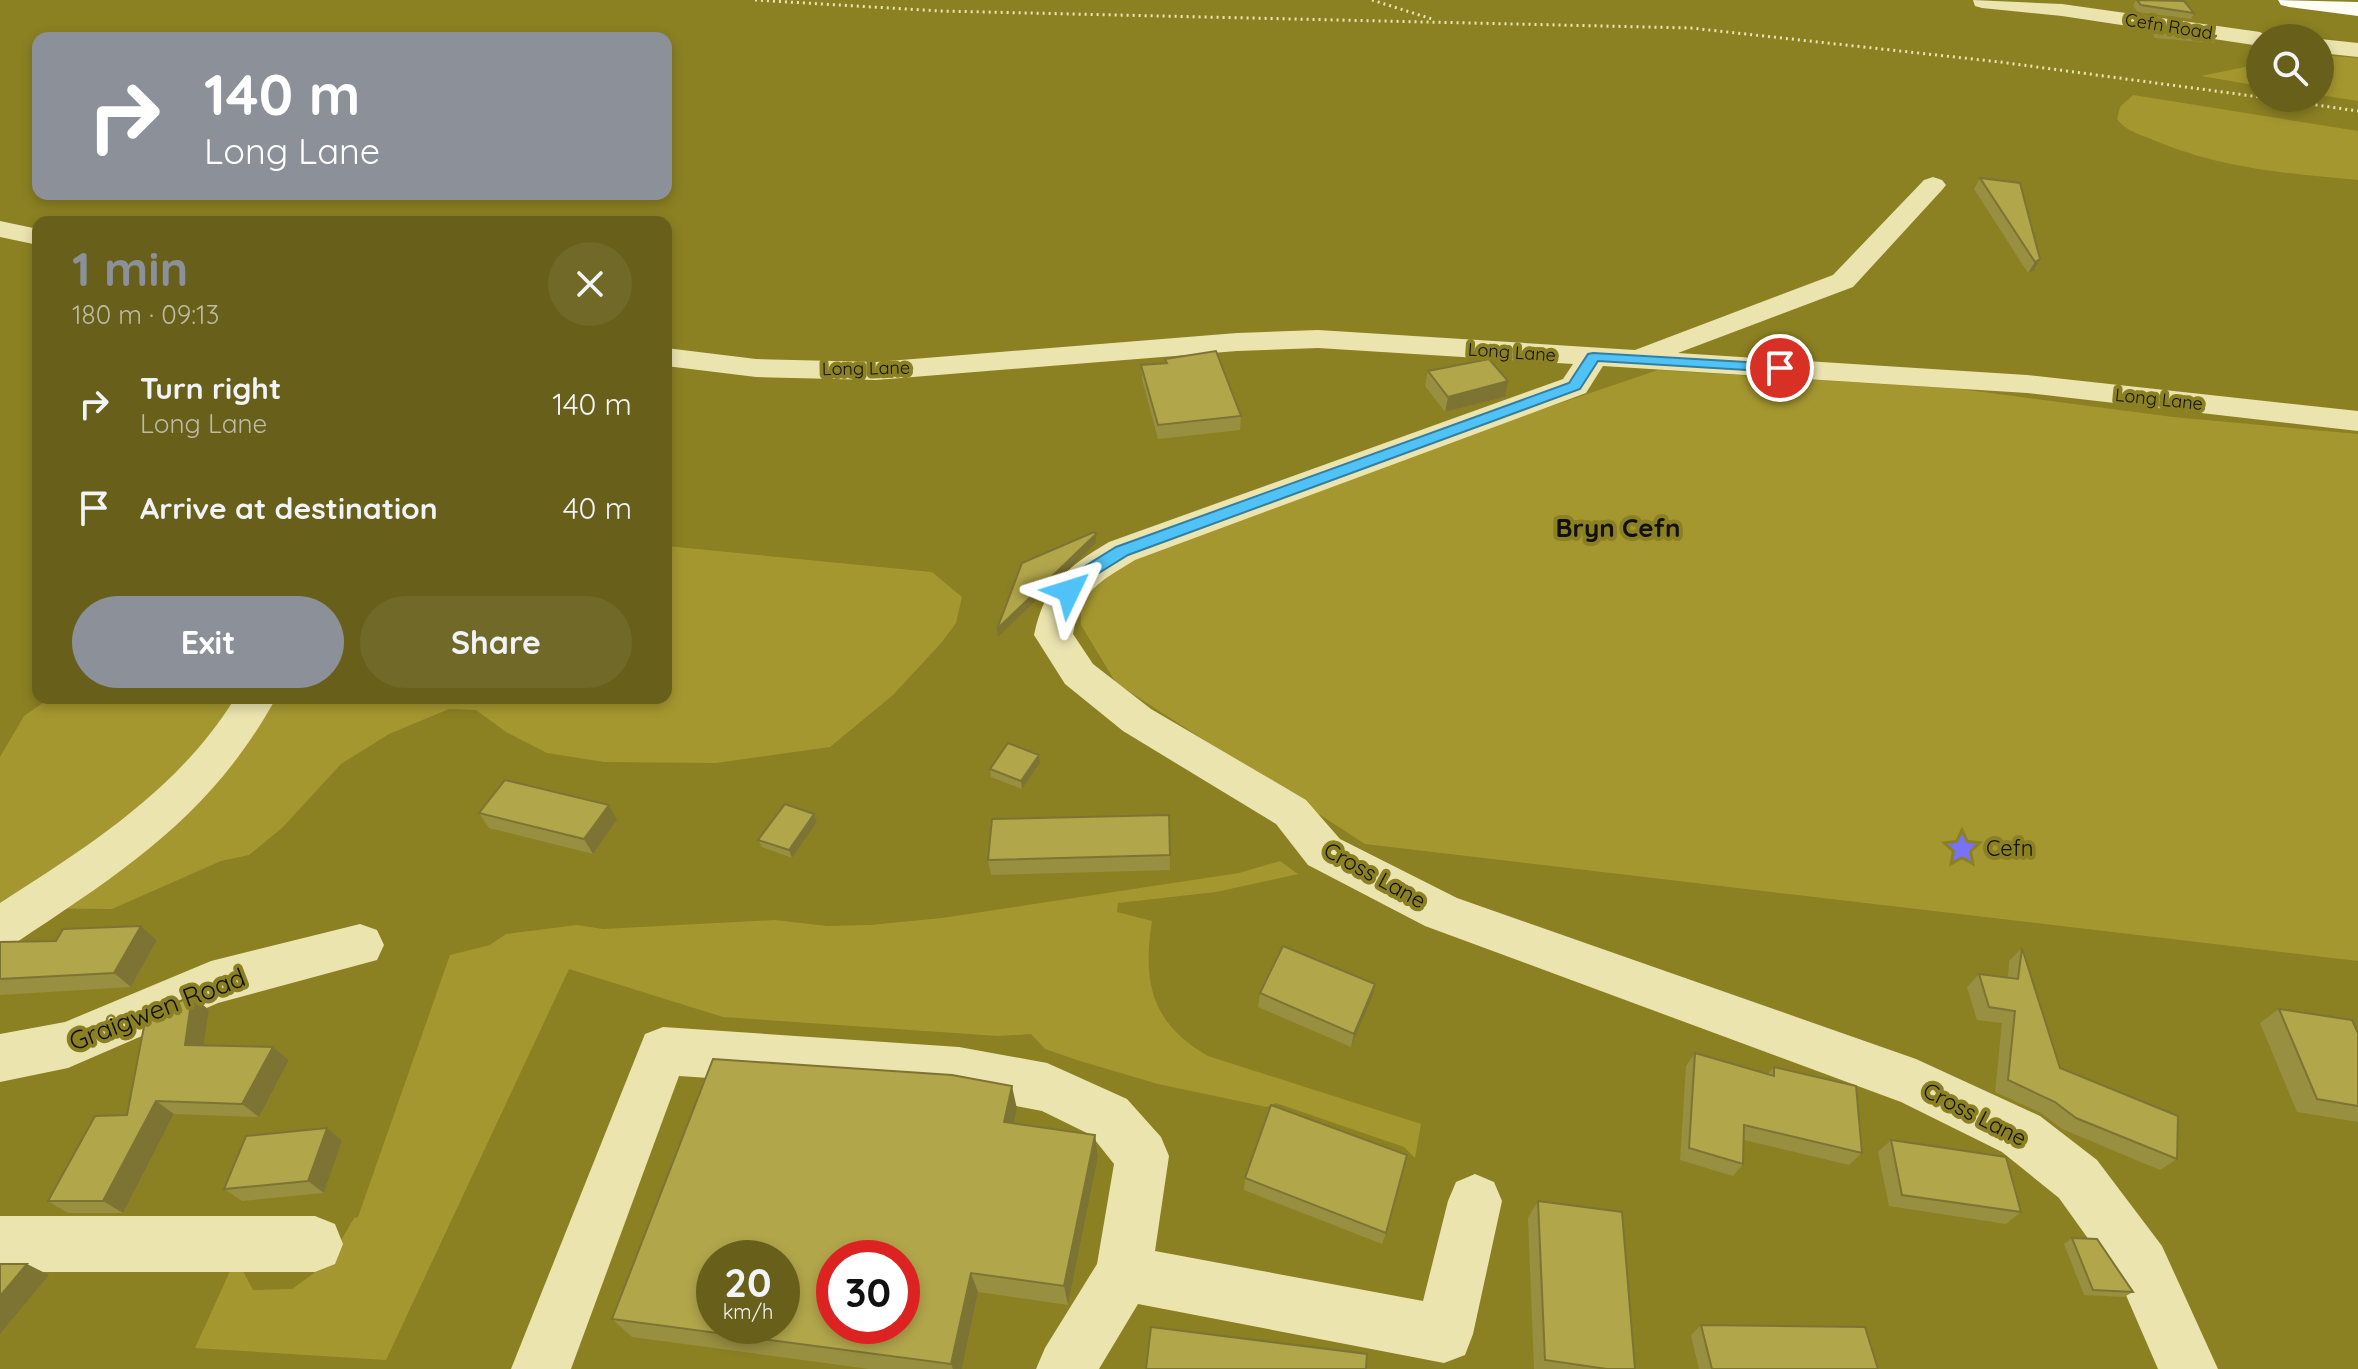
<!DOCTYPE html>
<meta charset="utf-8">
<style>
body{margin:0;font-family:Quicksand,sans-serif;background:#706927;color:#f1f3f6;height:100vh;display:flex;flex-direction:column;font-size:30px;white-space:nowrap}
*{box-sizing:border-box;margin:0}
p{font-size:26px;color:#bdbba2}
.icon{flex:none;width:44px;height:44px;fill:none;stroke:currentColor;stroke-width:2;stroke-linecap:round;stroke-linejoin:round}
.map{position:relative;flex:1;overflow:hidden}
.side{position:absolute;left:32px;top:216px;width:640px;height:488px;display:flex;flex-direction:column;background:#68601a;border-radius:16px;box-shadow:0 4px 12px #0003}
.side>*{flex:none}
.guide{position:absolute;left:32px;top:32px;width:640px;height:168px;border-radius:16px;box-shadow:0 4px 12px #0003;background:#8c9099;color:#fff;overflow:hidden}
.fabs{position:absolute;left:2246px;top:24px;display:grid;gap:16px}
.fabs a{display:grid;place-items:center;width:88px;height:88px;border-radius:50%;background:#68601a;box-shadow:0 4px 12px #0003;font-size:40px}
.speed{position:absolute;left:696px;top:1240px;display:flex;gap:16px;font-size:40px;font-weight:700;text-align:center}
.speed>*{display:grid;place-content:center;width:104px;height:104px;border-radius:50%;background:#68601a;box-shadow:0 4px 12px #0003;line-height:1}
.speed small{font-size:20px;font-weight:400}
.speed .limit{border:12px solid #d22;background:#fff;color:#111}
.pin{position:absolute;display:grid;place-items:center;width:68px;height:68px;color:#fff;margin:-34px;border:4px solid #fff;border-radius:50%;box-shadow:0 2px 8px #0007}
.me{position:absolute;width:88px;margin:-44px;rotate:49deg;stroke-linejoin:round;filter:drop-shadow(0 0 6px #0008)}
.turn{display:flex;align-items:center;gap:28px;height:168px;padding:0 40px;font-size:36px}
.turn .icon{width:104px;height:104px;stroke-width:2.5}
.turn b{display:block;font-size:56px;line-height:68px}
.round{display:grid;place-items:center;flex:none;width:84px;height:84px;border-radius:42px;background:#706927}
.headline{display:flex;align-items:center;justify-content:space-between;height:136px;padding:0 40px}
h1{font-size:48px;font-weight:800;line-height:60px;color:#8c9099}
.button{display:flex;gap:16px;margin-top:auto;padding:16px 40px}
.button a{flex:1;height:92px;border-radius:48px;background:#8c9099;color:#fff;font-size:32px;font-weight:800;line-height:92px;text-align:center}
.button a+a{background:#706927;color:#f1f3f6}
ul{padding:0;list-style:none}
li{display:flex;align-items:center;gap:24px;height:104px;padding:0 40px}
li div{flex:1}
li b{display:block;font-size:30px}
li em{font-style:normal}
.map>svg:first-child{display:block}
.green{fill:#a5972f}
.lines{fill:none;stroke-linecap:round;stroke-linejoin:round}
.path{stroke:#ebe4af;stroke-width:3;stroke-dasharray:2 4;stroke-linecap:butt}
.minor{fill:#ebe4af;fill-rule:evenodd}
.major{fill:#fefef4;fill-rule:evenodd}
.wall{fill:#998f40}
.shaded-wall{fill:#7d7434}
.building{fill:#b2a64b;stroke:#7d7434;stroke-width:2;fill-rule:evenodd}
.route{fill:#4fc3f7;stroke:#337fa1;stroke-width:2}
.labels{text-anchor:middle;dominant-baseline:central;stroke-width:8;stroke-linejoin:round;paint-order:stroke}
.far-street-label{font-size:18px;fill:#111;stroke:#8b8022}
.poi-label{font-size:22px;fill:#111;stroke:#8b8022;text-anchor:start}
.street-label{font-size:22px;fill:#111;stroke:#8b8022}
.quarter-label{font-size:26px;font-weight:bold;fill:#111;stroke:#8b8022}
.near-street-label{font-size:26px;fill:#111;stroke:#8b8022}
</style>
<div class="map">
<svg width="2358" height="1369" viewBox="0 0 2358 1369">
<rect width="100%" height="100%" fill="#8b8022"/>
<path class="green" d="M 2320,55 L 2358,58 L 2358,101 L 2320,95 Z
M 2260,64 L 2260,86 L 2201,76 Z
M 2133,95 L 2358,131 L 2358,180 C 2284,173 2223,169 2153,140 C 2140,134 2125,131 2117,119 L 2120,107 Z
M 1658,370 L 1960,389 L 2173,417 L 2358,434 L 2358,961 L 1365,844 L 1116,683 L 1081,625 L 1081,594 L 1120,564 L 1292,494 Z
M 666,546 L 932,572 L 962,597 L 956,623 L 942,642 L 893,695 L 830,747 L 716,763 L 604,762 L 547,753 L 506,732 L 476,710 L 449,709 L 389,734 L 341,764 L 283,827 L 249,855 L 221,861 L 112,909 L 0,908 L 0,757 L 24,716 L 50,698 L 666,698 Z
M 1280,861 L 1298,874 L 1216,892 L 1118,903 L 1117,912 L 1152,921 C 1142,983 1152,1024 1208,1056 L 1421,1124 L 1415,1158 L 1404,1147 L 1276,1103 L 1267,1107 L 1158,1084 L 1080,1061 L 1045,1049 L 1031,1034 L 998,1036 L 723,1017 L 569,969 L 386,1360 L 195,1348 L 236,1258 L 253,1290 L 292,1289 L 328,1263 L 354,1218 L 358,1217 L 450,955 L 490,945 L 506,934 L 577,925 L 603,929 L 775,920 L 827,926 L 870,925 L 942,918 L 1239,873 Z"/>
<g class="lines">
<path class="path" d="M 755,0 L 940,11 L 1691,28 L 2000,62 L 2260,97
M 1372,0 L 1432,19
M 2268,98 L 2358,111"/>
<path class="minor" d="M 1973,0 L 2062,4 L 2260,32 L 2270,38 L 2260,38 L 2260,46 L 2062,16 L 1982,8 L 1975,6 Z
M 2320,39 L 2358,43 L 2358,57 L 2320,53 Z
M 1933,177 L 1942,180 L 1946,185 L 1942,190 L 1853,287 L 1678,353 L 2027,375 L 2358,411 L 2358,431 L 2027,393 L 1603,366 L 1586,393 L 1135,560 C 1099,582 1081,590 1073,634 L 1093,664 L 1151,709 L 1306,800 L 1340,839 L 1457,898 L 1916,1059 L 2040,1116 L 2097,1160 L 2162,1246 L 2218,1369 L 2158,1369 L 2122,1286 L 2059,1198 L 2002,1152 L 1901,1102 L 1425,926 L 1308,865 L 1276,824 L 1123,731 L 1065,684 L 1034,635 C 1045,584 1066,568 1109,542 L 1563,379 L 1573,364 L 1318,348 L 1237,351 L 876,380 L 756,377 L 666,366 L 666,348 L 756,359 L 876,362 L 1237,333 L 1318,330 L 1635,350 L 1833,275 L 1924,180 Z
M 0,221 L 38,229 L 38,245 L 0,237 Z
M 235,698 L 276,698 C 211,816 125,870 17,942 L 0,948 L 0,903 C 89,846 179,789 235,698 Z
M 360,924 L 377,930 L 384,945 L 377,960 L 218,1003 L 68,1068 L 0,1082 L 0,1034 L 65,1022 L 211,961 Z
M 663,1027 L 959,1047 L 1047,1063 L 1065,1071 L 1127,1099 L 1161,1137 L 1169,1156 L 1155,1251 L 1423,1301 L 1448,1201 L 1456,1182 L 1475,1174 L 1494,1182 L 1502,1201 L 1473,1334 L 1465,1355 L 1444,1363 L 1138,1304 L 1099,1369 L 1036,1369 L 1045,1348 L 1097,1264 L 1114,1164 L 1091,1135 L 1042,1111 L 959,1095 L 679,1076 L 571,1369 L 511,1369 L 645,1034 Z
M 0,1216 L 315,1216 L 335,1224 L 343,1244 L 335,1264 L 315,1272 L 0,1272 Z"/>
<path class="major" d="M 2278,0 L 2358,2 L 2358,16 L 2289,7 L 2281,5 Z"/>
</g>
<path class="wall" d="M 2136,0 L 2158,0 L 2194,13 L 2191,19 L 2137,12 L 2133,5 Z
M 2155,26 L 2217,36 L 2213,43 L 2155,38 L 2152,33 Z
M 1980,178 L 2040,259 L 2034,271 L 2028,273 L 1974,189 Z
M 1165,359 L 1241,416 L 1240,430 L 1158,439 L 1142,379 L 1141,365 L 1165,364 Z
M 1428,371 L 1505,397 L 1445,412 L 1425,386 Z
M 1039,755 L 1040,763 L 1022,789 L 991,777 L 990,769 Z
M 479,813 L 617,820 L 593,854 L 489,828 Z
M 814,814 L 817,822 L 792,858 L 762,847 L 758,840 Z
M 1169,815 L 1170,870 L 991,875 L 988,860 Z
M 141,926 L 157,940 L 131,987 L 0,995 L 0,942 L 56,941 Z
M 2022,948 L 2060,1068 L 2177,1159 L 2160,1170 L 2062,1129 L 2041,1113 L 1995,1092 L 2002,1023 L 1977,1020 L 1967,987 L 1979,974 L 2008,977 L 2009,961 Z
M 1260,993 L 1372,998 L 1351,1047 L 1258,1007 Z
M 192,996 L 209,1010 L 204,1045 L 273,1047 L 289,1060 L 259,1117 L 174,1114 L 123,1213 L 68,1213 L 48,1201 L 127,1115 Z
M 2279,1009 L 2358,1033 L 2358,1122 L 2297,1112 L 2260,1023 Z
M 1695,1053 L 1768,1074 L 1774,1067 L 1862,1153 L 1849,1165 L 1744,1140 L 1743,1164 L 1733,1176 L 1680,1160 L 1686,1066 Z
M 1017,1109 L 1014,1123 L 1095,1135 L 1098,1157 L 1068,1305 L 978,1292 L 962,1369 L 869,1369 L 632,1337 L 612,1319 Z
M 1891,1140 L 2021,1212 L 2006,1224 L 1889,1206 L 1878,1152 Z
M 342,1141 L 324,1193 L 242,1201 L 224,1189 Z
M 1245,1178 L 1386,1233 L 1382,1244 L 1244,1190 Z
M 1538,1201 L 1635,1369 L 1534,1369 L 1528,1218 Z
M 2072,1238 L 2133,1292 L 2124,1297 L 2084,1295 L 2064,1244 Z
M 1701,1325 L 1878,1369 L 1699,1369 L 1691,1335 Z"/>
<path class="shaded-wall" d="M 2040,259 L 2034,271 L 2028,273 L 2035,262 Z
M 1508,381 L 1505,397 L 1445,412 L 1448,397 Z
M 1096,534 L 1096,543 L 998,637 L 997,629 Z
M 1039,755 L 1040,763 L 1022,789 L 1021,781 Z
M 609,805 L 617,820 L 593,854 L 584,839 Z
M 814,814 L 817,822 L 792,858 L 789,850 Z
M 141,926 L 157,940 L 131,987 L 114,973 Z
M 1375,984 L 1372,998 L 1351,1047 L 1354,1034 Z
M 192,996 L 209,1010 L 202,1058 L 185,1045 Z
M 273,1047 L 289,1060 L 259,1117 L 242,1104 Z
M 1012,1086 L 1017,1109 L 1009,1144 L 1004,1122 Z
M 156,1101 L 174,1114 L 123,1213 L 103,1201 Z
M 327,1128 L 342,1141 L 324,1193 L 308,1181 Z
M 1095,1135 L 1098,1157 L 1068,1305 L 1064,1286 Z
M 27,1264 L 49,1275 L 0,1334 L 0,1296 Z
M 971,1273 L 978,1292 L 962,1369 L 953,1369 L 951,1364 Z"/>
<path class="building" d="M 2137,0 L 2184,1 L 2194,13 L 2141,5 Z
M 2155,26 L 2217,36 L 2159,31 Z
M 1980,178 L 2020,183 L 2040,259 L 2035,262 Z
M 1216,351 L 1241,416 L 1158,425 L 1141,365 L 1167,363 L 1165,359 Z
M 1489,359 L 1508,381 L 1448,397 L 1428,371 Z
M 1094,532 L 1096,534 L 997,629 L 1022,563 Z
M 1008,743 L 1039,755 L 1021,781 L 990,769 Z
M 505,780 L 609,805 L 584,839 L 479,813 Z
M 785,804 L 814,814 L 789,850 L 758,840 Z
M 1169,815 L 1170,855 L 988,860 L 992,819 Z
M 141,926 L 114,973 L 0,979 L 0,942 L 56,941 L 63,929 Z
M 1283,946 L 1375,984 L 1354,1034 L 1260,993 Z
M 2022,948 L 2060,1068 L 2178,1116 L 2177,1159 L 2076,1118 L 2055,1102 L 2008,1080 L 2015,1011 L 1989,1007 L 1979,974 L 2018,979 Z
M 192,996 L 185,1045 L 273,1047 L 242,1104 L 156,1101 L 103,1201 L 48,1201 L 95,1116 L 127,1115 L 146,1016 Z
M 2279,1009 L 2352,1020 L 2358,1033 L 2358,1106 L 2317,1099 Z
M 1695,1053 L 1774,1076 L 1774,1067 L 1856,1086 L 1862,1153 L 1744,1125 L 1743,1164 L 1689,1148 Z
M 713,1059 L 952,1075 L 1012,1086 L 1004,1122 L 1095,1135 L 1064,1286 L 971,1273 L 951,1364 L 612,1319 ZM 714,1258 L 782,1258 L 782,1326 L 714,1326 ZM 834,1258 L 902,1258 L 902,1326 L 834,1326 Z
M 1271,1105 L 1407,1155 L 1386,1233 L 1245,1178 Z
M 327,1128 L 308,1181 L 224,1189 L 246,1136 Z
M 1891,1140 L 2006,1157 L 2021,1212 L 1902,1195 Z
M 1538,1201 L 1622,1212 L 1635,1369 L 1607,1369 L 1545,1360 Z
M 2072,1238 L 2097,1239 L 2133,1292 L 2093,1290 Z
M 0,1264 L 27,1264 L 0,1296 Z
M 1701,1325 L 1865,1327 L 1878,1369 L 1712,1369 Z
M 1151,1327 L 1367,1354 L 1366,1369 L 1146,1369 Z"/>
<path class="route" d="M 1593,353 L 1780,364 L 1787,368 L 1780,372 L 1598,361 L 1580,389 L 1128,555 L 1086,581 L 1075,595 L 1069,596 L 1061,591 L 1074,573 L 1116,547 L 1569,383 L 1588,354 Z"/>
<defs>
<g id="sight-bare" transform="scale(2.4)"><path d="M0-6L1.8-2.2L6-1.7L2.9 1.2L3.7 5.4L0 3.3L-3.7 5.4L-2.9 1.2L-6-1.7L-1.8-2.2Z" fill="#7772f6" stroke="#8b8022" stroke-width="2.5" paint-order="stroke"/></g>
</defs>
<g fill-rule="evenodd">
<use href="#sight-bare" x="1962" y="848"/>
</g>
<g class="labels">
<g class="far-street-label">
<text transform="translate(2169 26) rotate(9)">Cefn Road</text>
<text transform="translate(1512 352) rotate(4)">Long Lane</text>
<text transform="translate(866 368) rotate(-1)">Long Lane</text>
<text transform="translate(2159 399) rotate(6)">Long Lane</text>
</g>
<g class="poi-label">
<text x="1986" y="848">Cefn</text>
</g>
<g class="street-label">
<text transform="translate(1375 875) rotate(29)">Cross Lane</text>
<text transform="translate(1975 1114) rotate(27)">Cross Lane</text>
</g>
<g class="quarter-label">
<text x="1618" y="527">Bryn Cefn</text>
</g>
<g class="near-street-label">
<text transform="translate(157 1009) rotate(-21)">Graigwen Road</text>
</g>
</g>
</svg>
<div class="fabs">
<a><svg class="icon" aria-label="search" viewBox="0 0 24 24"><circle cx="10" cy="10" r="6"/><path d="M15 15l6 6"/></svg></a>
</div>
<div class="speed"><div>20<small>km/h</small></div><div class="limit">30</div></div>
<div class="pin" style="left:1780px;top:368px;background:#d93025"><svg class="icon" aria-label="arrive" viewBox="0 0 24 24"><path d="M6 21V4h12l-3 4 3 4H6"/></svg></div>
<svg class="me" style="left:1069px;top:591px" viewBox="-20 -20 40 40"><path d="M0-17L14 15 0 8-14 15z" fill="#4fc3f7" stroke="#fff" stroke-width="4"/></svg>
<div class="guide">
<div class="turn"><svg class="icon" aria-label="right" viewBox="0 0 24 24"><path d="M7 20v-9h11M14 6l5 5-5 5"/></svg><div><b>140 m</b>Long Lane</div></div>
</div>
<section class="side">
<div class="headline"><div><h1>1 min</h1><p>180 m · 09:13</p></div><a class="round"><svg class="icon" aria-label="close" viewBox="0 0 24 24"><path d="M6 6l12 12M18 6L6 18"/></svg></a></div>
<ul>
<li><svg class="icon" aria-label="right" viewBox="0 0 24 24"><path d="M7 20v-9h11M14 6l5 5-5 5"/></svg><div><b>Turn right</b><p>Long Lane</p></div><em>140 m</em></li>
<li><svg class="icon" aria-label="arrive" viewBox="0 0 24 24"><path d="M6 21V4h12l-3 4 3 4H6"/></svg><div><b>Arrive at destination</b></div><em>40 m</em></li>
</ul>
<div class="button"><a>Exit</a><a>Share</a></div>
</section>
</div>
